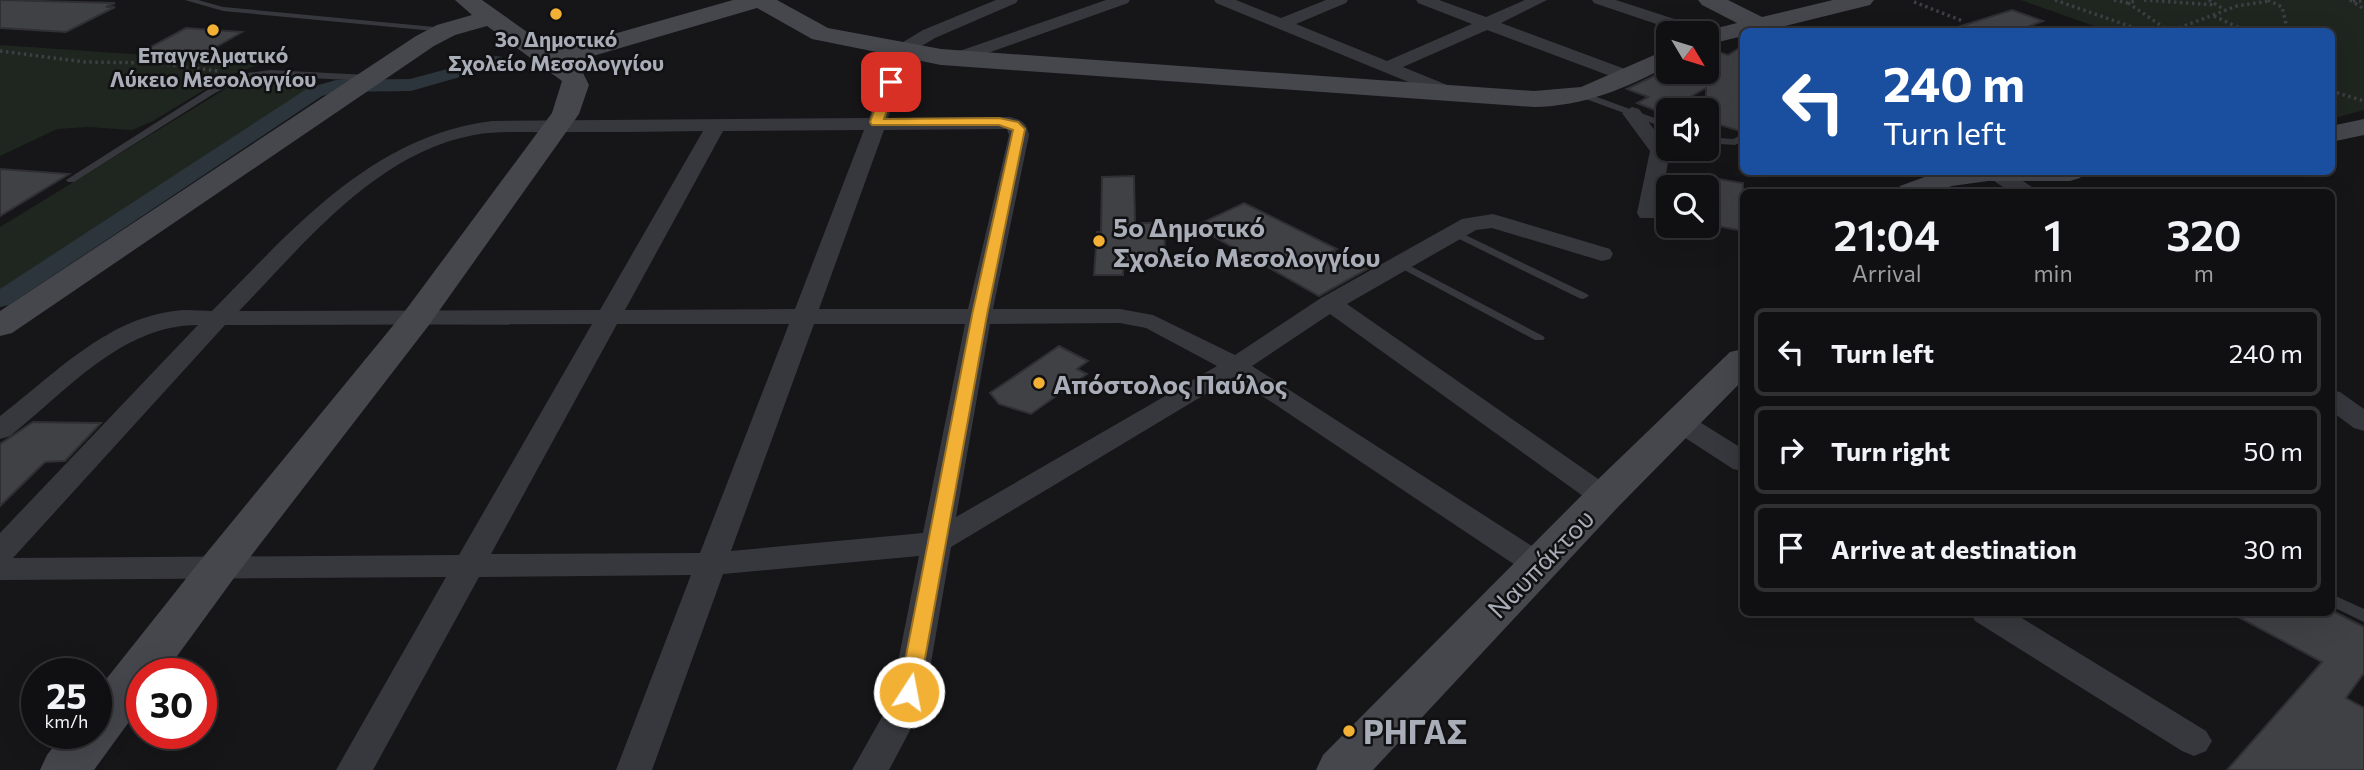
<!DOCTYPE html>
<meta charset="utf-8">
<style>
body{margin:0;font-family:Commissioner,sans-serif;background:#1e1e20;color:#f1f3f6;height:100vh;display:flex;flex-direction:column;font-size:26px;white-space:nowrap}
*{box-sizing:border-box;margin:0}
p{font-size:23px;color:#9c9d9f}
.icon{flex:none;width:38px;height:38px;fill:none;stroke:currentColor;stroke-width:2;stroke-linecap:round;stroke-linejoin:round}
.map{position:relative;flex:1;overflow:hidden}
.sheet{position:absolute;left:1740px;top:189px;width:595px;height:427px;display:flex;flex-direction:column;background:#101012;border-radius:10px;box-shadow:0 7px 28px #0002,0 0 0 2px #303032}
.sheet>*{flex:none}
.top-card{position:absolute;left:1740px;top:28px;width:595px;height:147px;border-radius:10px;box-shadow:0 7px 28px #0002,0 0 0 2px #303032;background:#1a4fa0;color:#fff;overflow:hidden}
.needle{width:46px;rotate:128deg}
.controls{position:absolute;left:1656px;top:21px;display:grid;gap:14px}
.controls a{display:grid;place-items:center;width:63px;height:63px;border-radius:10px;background:#101012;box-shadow:0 7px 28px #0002,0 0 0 2px #303032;font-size:35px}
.speed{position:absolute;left:21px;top:658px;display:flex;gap:14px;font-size:35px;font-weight:700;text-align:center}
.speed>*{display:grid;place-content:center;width:91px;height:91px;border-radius:50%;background:#101012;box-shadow:0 7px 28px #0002,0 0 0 2px #303032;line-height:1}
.speed small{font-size:18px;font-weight:400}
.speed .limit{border:10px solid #d22;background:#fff;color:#111}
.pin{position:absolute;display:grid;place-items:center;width:60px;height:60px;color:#fff;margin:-30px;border-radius:14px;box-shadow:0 4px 10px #0006}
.me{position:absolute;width:77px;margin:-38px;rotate:11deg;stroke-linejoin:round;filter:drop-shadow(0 0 5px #0008)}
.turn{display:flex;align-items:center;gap:24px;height:147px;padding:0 28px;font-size:32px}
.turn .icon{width:91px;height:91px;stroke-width:2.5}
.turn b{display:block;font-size:49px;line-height:60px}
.eta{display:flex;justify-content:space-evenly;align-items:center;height:119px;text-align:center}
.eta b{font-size:42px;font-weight:600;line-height:49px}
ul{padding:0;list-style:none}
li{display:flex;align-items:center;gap:21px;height:88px;margin:0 14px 10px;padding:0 14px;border:4px solid #303032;border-radius:10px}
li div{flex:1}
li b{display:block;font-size:26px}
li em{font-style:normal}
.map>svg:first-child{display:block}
.green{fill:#1e261f}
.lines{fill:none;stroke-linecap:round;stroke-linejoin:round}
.canal{fill:#2c353c;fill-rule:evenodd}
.building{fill:#404145;stroke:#303034;stroke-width:2}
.path{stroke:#3d3f44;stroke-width:3.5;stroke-dasharray:2.5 3.5;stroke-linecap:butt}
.lane{fill:#37383d;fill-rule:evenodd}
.street{fill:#37383d;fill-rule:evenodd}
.secondary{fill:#45474d;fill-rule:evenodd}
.route{fill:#f2b134;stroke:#9d7322;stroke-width:2}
.poi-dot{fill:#f2b134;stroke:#111113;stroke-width:2.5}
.labels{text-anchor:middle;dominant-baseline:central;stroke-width:5;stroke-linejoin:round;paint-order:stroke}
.far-poi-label{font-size:21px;font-weight:bold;fill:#a8adb8;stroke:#111113}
.poi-label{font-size:26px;font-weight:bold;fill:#a8adb8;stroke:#111113;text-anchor:start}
.street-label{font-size:26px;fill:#a8adb8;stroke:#111113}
.near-poi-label{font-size:32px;font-weight:bold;fill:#a8adb8;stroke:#111113;text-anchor:start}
</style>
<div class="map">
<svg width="2364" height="770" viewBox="0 0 2364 770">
<rect width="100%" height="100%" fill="#161618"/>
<path class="green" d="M 2021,0 L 2364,0 L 2364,110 L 2331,119 L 2331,32 L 2108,31 Z
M 0,45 L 264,63 L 225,77 L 153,121 L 132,130 L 88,127 L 57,129 L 0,156 Z
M 303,76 L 316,80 L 311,89 L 0,293 L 0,227 L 227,88 L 256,80 Z"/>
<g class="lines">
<path class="canal" d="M 496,56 L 502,57 L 505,61 L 502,65 L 411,91 L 337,92 L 322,96 L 9,305 L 0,307 L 0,289 L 308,88 L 336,80 L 410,79 Z"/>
</g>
<path class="building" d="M 0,0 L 115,3 L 106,7 L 115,7 L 66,32 L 0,28 Z
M 2012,10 L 2043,21 L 2014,32 L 1959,32 L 1958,27 Z
M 186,28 L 242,32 L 202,55 L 145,50 Z
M 1743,46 L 1743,132 L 1717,124 L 1706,130 L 1706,88 L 1662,113 L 1637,103 L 1648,97 L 1627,89 L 1668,69 L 1668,72 L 1706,72 L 1706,48 L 1728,55 Z
M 0,169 L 69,174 L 0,216 Z
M 1134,176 L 1135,223 L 1164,223 L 1165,254 L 1136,255 L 1136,265 L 1123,265 L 1123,275 L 1094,275 L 1097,232 L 1101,232 L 1102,177 Z
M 1706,177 L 1743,183 L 1743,231 L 1706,224 Z
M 1244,203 L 1337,249 L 1333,251 L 1367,269 L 1319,296 L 1195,226 Z
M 1059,346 L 1088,361 L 1077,369 L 1087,374 L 1031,414 L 999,404 L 990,393 Z
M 33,422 L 101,423 L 65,461 L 45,462 L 0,506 L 0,444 Z
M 2229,612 L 2335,612 L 2364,627 L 2364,673 L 2346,698 L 2364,708 L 2364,770 L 2227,770 L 2322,662 Z"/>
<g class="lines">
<path class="path" d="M 2055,0 L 2146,32
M 2114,0 L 2128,3 L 2137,0
M 2144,0 L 2216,5
M 2209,0 L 2225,10
M 2268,0 L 2282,7 L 2288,32
M 2350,0 L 2364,9
M 2353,1 L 2364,1
M 1914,2 L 1963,21
M 2128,3 L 2169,31
M 2214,16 L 2248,32
M 2168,32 L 2237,6 L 2269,1
M 0,51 L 85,62 L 156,63 L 218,71
M 2331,91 L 2364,101"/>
<path class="lane" d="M 185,0 L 198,0 L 223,7 L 445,28 L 449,30 L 445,32 L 223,11 Z
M 270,70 L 368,75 L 372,78 L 368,81 L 270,76 L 245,78 L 215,93 L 74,182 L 68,182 L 66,180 L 209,89 L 240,74 Z
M 1586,93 L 1668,123 L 1668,129 L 1583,98 L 1582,96 Z
M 1743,134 L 1743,141 L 1735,145 L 1706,143 L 1706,137 L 1733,139 Z
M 1453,229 L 1587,294 L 1589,296 L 1583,299 L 1579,298 L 1449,234 L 1449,230 Z
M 1399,260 L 1543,336 L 1545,338 L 1543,340 L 1535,340 L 1395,265 L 1394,263 L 1395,261 Z
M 2331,594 L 2364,609 L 2364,622 L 2331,606 Z"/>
<path class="street" d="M 996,0 L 1018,0 L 1016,3 L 935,38 L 910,53 L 888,118 L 1010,117 C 1022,120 1027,123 1029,135 L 993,309 L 1120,309 L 1153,315 L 1235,355 L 1321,298 L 1462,219 L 1493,214 L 1610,249 L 1613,254 L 1610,259 L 1602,261 L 1492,228 L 1476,230 L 1347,304 L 1614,490 L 1619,497 L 1614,504 L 1604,507 L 1594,504 L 1330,314 L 1252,366 L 1549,557 L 1553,565 L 1549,573 L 1538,576 L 1527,573 L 1234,377 L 951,547 L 926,692 L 916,719 L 889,770 L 852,770 L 883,715 L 892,692 L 919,556 L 723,574 L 652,770 L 616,770 L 691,575 L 479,577 L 373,770 L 336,770 L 446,577 L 0,580 L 0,533 L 198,325 C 121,325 66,392 10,436 L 0,439 L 0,416 C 53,376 104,320 174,311 C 186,309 200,311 212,311 C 293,229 372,136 492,121 L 869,118 L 895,47 L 923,30 ZM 1007,129 L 1009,135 L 968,309 L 819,309 L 884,130 ZM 864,130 L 795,309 L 625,310 L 723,131 ZM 703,131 L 600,310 L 239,311 C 305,243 376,153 474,135 C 500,130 528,133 554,132 C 604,132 653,132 703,131 ZM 1120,323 L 1146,328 L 1217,366 L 956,517 L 990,324 ZM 592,324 L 459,555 L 13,558 L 225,325 ZM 617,324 L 789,324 L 700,553 L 491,554 ZM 814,324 L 965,324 L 923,533 L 731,551 Z
M 1106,0 L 1130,0 L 1128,3 L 960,63 L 954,64 L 945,59 L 948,55 Z
M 1214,0 L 1236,0 L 1281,18 L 1326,0 L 1348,0 L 1346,3 L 1296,24 L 1387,61 L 1472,24 L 1418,3 L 1416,0 L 1439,0 L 1486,17 L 1525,0 L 1547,0 L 1501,23 L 1633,72 L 1636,76 L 1633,80 L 1621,80 L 1487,30 L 1403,67 L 1452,87 L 1454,91 L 1445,97 L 1216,3 Z
M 1592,0 L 1616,0 L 1705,29 L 1708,33 L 1683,33 L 1594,3 Z
M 1632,107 L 1639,109 L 1670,151 L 1659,213 L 1656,218 L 1640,218 L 1637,213 L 1650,151 L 1622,113 Z
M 1989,172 L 2009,172 L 2040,192 C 2021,194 2000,191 1988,174 Z
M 2331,390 L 2340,392 L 2364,409 L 2364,431 L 2354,428 L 2331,411 Z
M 1680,413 L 1690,416 L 1743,449 L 1743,471 L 1733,469 L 1670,428 L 1666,422 L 1670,416 Z
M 1970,612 L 2012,612 L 2206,731 L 2212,741 L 2206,751 L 2194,756 L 2182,751 L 1975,621 Z"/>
<path class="secondary" d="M 455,0 L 482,0 L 554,51 L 733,0 L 777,0 L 828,28 L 941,49 L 1534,91 L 1581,87 L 1668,49 L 1668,66 C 1624,89 1584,106 1534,107 L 941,65 L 812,39 L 757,8 L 569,63 L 583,73 L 589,85 L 579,114 L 429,325 L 234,578 L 164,674 L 142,674 L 142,704 L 94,770 L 40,770 L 47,755 L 64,733 L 96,733 L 96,692 L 204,556 L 405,311 L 552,113 L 562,81 L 487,26 L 455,35 L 434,46 L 12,333 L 0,336 L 0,311 L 416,36 L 437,25 L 472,15 Z
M 1698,0 L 1728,0 L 1762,17 L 1833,0 L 1874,0 L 1870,5 L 1777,28 L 1776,32 L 1743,32 L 1743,36 L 1706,45 L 1706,33 L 1697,33 L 1737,23 L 1702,5 Z
M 2364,119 L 2364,135 L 2331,142 L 2331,126 Z
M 1938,172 L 2085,172 L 2080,178 L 2070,181 L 1988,181 L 1952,186 L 1934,192 L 1896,192 L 1900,186 Z
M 1743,349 L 1743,380 L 1618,507 L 1373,770 L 1316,770 L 1323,755 L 1590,487 L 1730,352 Z"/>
</g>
<path class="route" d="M 891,79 L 897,82 L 884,119 L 999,118 L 1018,122 L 1025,129 L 987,315 L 919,692 L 916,697 L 909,700 L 902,697 L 899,692 L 972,315 L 1013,130 L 999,125 L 872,125 L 870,122 L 885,82 Z"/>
<g class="poi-dot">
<circle cx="556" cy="14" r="7"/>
<circle cx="213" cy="30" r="7"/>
<circle cx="1099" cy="241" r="7"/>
<circle cx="1039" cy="383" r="7"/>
<circle cx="1349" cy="731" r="7"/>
</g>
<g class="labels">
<g class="far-poi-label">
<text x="556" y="38">3ο Δημοτικό<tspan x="556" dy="24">Σχολείο Μεσολογγίου</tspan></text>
<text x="213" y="54">Επαγγελματικό<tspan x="213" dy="24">Λύκειο Μεσολογγίου</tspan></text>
</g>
<g class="poi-label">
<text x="1113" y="226">5ο Δημοτικό<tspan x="1113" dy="30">Σχολείο Μεσολογγίου</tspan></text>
<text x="1053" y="383">Απόστολος Παύλος</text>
</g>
<g class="street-label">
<text transform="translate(1540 563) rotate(-46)">Ναυπάκτου</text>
</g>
<g class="near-poi-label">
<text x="1363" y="731">ΡΗΓΑΣ</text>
</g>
</g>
</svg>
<div class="controls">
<a><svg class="needle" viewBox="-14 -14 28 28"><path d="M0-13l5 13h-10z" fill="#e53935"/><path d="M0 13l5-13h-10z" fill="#9c9d9f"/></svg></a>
<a><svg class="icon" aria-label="sound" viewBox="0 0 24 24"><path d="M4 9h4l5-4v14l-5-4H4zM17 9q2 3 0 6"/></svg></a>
<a><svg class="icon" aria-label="search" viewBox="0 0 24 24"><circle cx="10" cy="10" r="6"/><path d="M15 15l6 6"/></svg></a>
</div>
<div class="speed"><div>25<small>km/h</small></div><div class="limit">30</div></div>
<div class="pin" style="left:891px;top:82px;background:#d93025"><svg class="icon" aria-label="arrive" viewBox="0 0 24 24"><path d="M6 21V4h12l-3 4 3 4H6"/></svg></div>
<svg class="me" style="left:909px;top:692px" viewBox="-20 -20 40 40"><circle r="17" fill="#f2b134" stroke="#fff" stroke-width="3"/><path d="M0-11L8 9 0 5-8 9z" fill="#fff"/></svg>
<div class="top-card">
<div class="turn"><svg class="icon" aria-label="left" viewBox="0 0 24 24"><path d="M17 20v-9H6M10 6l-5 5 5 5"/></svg><div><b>240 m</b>Turn left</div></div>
</div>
<section class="sheet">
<div class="eta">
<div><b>21:04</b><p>Arrival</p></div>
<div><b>1</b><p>min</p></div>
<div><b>320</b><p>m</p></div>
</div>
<ul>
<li><svg class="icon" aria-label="left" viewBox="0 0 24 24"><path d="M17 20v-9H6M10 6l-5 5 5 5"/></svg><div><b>Turn left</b></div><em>240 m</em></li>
<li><svg class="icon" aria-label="right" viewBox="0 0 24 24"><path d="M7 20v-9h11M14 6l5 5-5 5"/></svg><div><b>Turn right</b></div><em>50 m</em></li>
<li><svg class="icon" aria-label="arrive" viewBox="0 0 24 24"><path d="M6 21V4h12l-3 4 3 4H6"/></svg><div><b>Arrive at destination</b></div><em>30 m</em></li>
</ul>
</section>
</div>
